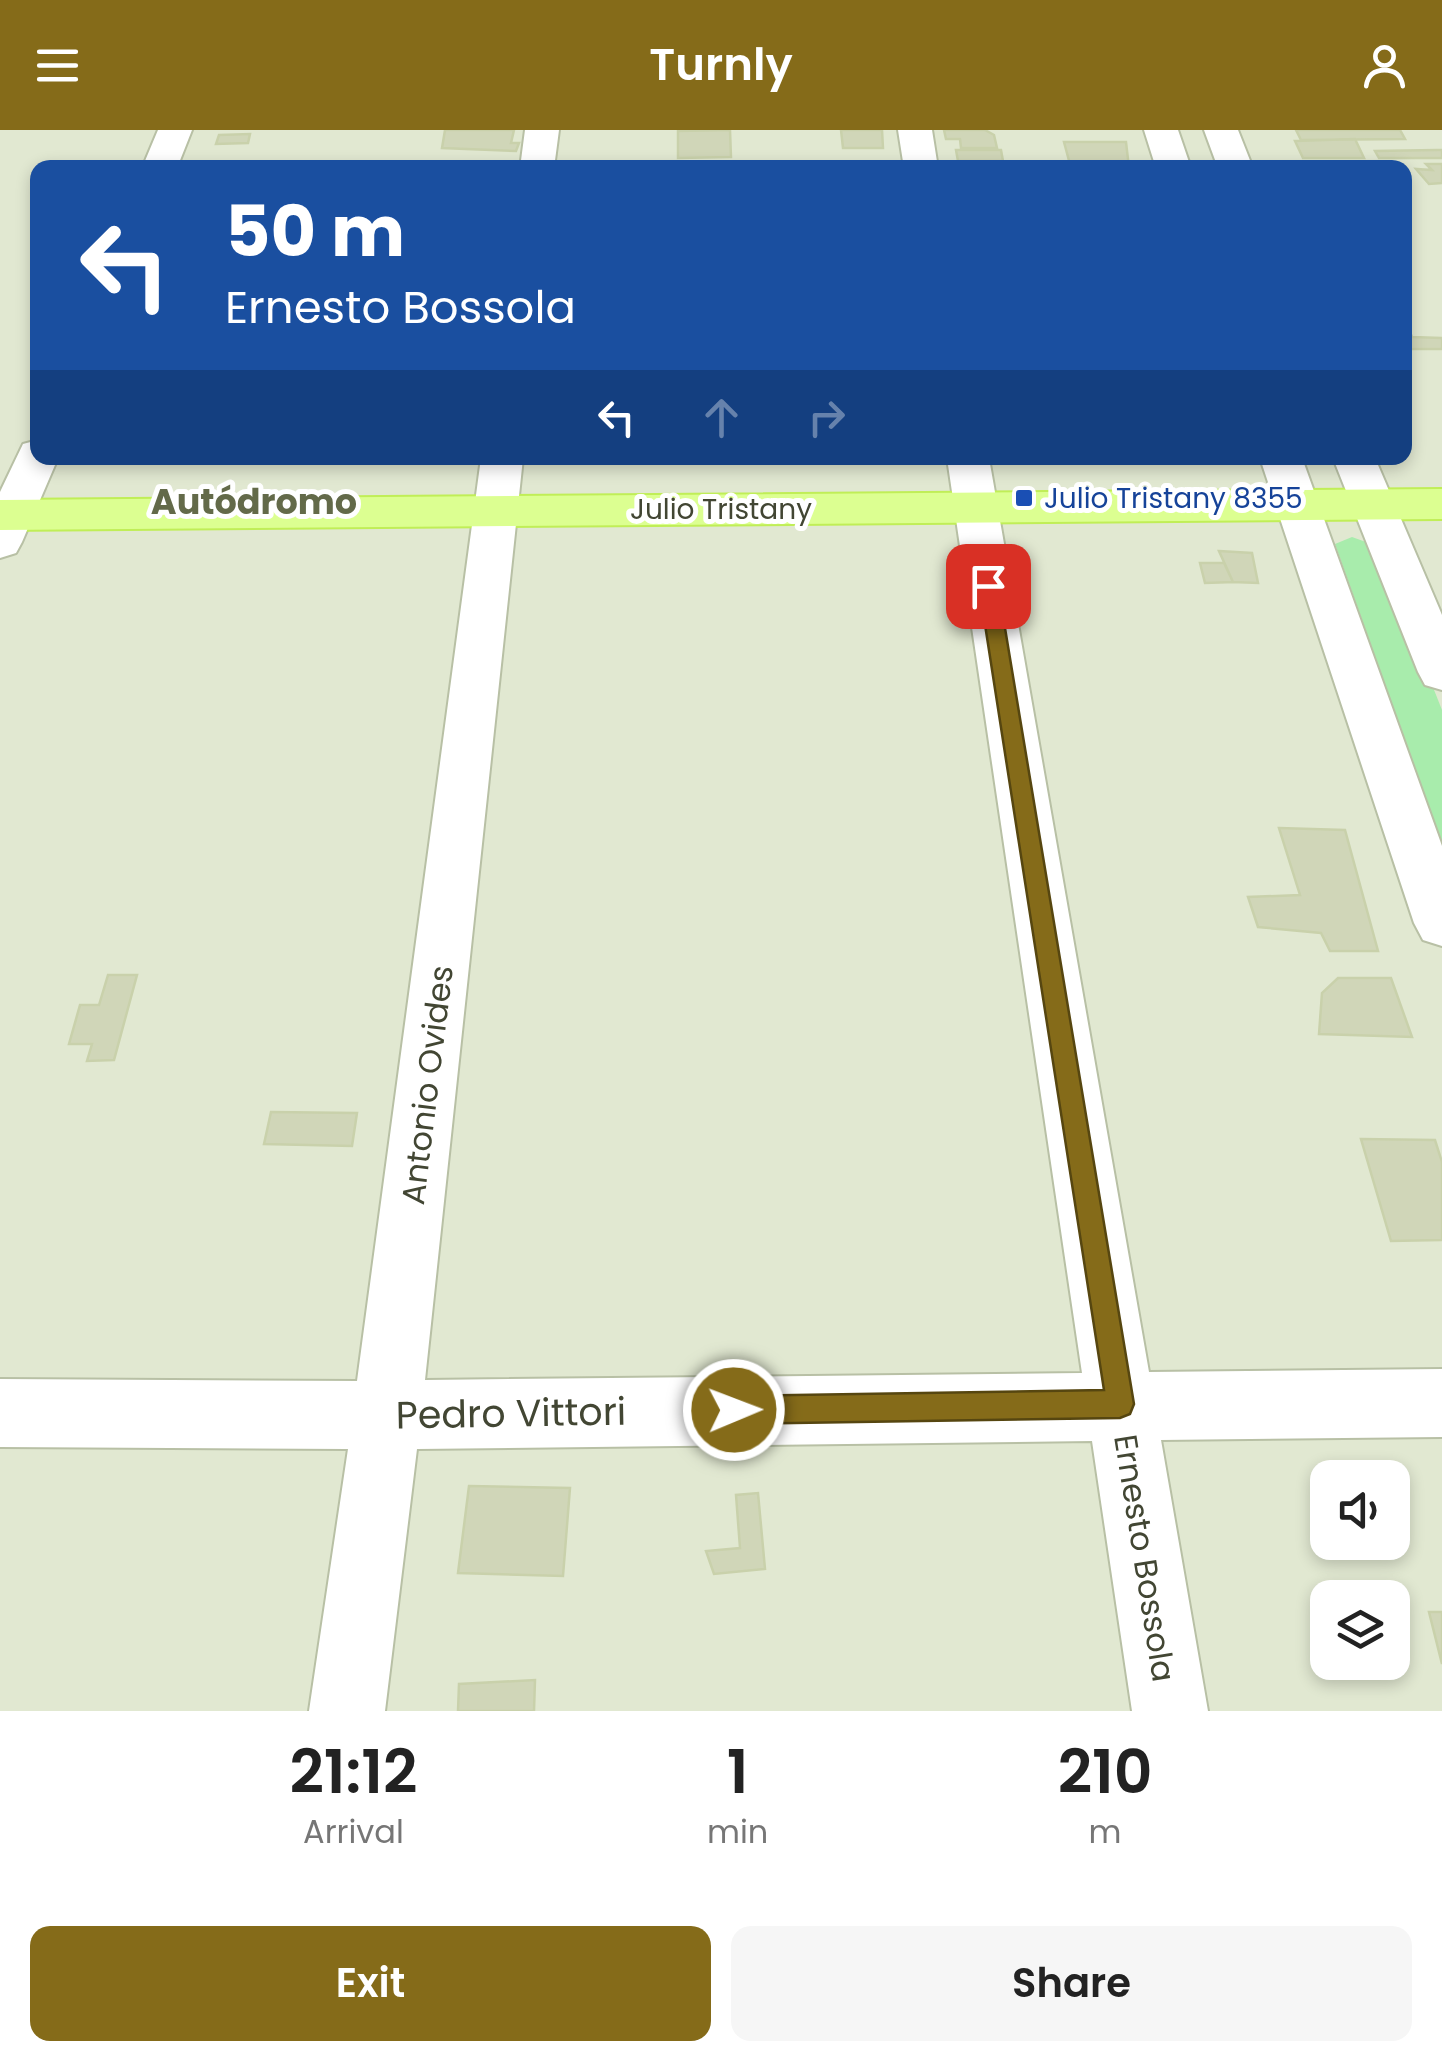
<!DOCTYPE html>
<meta charset="utf-8">
<style>
body{margin:0;font-family:Poppins,sans-serif;background:#f6f6f6;color:#222;height:100vh;display:flex;flex-direction:column;font-size:38px;white-space:nowrap}
*{box-sizing:border-box;margin:0}
p{font-size:32px;color:#767676}
.icon{flex:none;width:55px;height:55px;fill:none;stroke:currentColor;stroke-width:2;stroke-linecap:round;stroke-linejoin:round}
.map{position:relative;height:1581px;overflow:hidden}
.side{display:flex;flex-direction:column;background:#fff;flex:1}
.side>*{flex:none}
.banner{position:absolute;left:30px;top:30px;width:1382px;height:305px;border-radius:20px;box-shadow:0 5px 15px #0003;background:#1a4fa0;color:#fff;overflow:hidden}
.controls{position:absolute;left:1310px;top:1330px;display:grid;gap:20px}
.controls a{display:grid;place-items:center;width:100px;height:100px;border-radius:20px;background:#fff;box-shadow:0 5px 15px #0003;font-size:50px}
.pin{position:absolute;display:grid;place-items:center;width:85px;height:85px;color:#fff;margin:-42px;border-radius:20px;box-shadow:0 5px 15px #0006}
.me{position:absolute;width:110px;margin:-55px;rotate:89deg;stroke-linejoin:round;filter:drop-shadow(0 0 8px #0008)}
.turn{display:flex;align-items:center;gap:35px;height:210px;padding:0 30px;font-size:45px}
.turn .icon{width:130px;height:130px;stroke-width:2.5}
.turn b{display:block;font-size:70px;line-height:85px}
.lanes{display:flex;align-items:center;height:95px;padding:0 30px;background:#0003;justify-content:center;gap:50px;direction:ltr}
.lanes .off{opacity:.35}
.eta{display:flex;justify-content:space-evenly;align-items:center;height:170px;text-align:center}
.eta b{font-size:60px;font-weight:600;line-height:70px}
.action{display:flex;gap:20px;margin-top:auto;padding:20px 30px}
.action a{flex:1;height:115px;border-radius:20px;background:#856b19;color:#fff;font-size:40px;font-weight:600;line-height:115px;text-align:center}
.action a+a{background:#f6f6f6;color:#222}
header{display:flex;justify-content:space-between;align-items:center;height:130px;padding:0 30px;background:#856b19;color:#fff;font-size:45px;font-weight:600}
.map>svg:first-child{display:block}
.residential{fill:#e1e8d1;fill-rule:evenodd}
.green{fill:#a8ecac}
.building{fill:#d0d6b8;stroke:#c9d1ab;stroke-width:2.5}
.lines{fill:none;stroke-linecap:round;stroke-linejoin:round}
.minor-casing{stroke:#b8c0a5;stroke-width:4}
.major-casing{stroke:#c0ee57;stroke-width:4}
.minor{fill:#fff;fill-rule:evenodd}
.major{fill:#dcff91;fill-rule:evenodd}
.route{fill:#856b19;stroke:#564610;stroke-width:2.5}
.transit-dot{fill:#1a4fb4;stroke:#fff;stroke-width:4}
.labels{text-anchor:middle;dominant-baseline:central;stroke-width:10;stroke-linejoin:round;paint-order:stroke}
.far-transit-label{font-size:28px;fill:#164399;stroke:#fff;text-anchor:start}
.far-street-label{font-size:28px;fill:#424633;stroke:#fff}
.street-label{font-size:32px;fill:#424633;stroke:#fff}
.far-district-label{font-size:35px;font-weight:bold;fill:#636a49;stroke:#fff}
.near-street-label{font-size:38px;fill:#424633;stroke:#fff}
</style>
<header><svg class="icon" aria-label="menu" viewBox="0 0 24 24"><path d="M4 6h16M4 12h16M4 18h16"/></svg>Turnly<svg class="icon" aria-label="person" viewBox="0 0 24 24"><circle cx="12" cy="8" r="4"/><path d="M4 21q1-7 8-7t8 7"/></svg></header>
<div class="map">
<svg width="1442" height="1581" viewBox="0 0 1442 1581">
<rect width="100%" height="100%" fill="#eff4e4"/>
<path class="residential" d="M 0,0 L 1442,0 L 1442,1581 L 0,1581 ZM 38,38 L 1405,38 L 1405,328 L 38,328 ZM 1328,1348 L 1392,1348 L 1392,1412 L 1328,1412 ZM 1328,1468 L 1392,1468 L 1392,1532 L 1328,1532 Z"/>
<path class="green" d="M 1352,407 L 1377,416 L 1442,580 L 1442,715 L 1335,414 Z"/>
<path class="building" d="M 445,0 L 514,0 L 511,13 L 519,13 L 516,21 L 442,18 Z
M 730,0 L 731,27 L 678,28 L 678,1 Z
M 841,0 L 882,0 L 883,18 L 843,18 Z
M 944,0 L 985,0 L 994,5 L 997,18 L 961,18 L 960,9 L 946,9 Z
M 1296,0 L 1400,0 L 1405,9 L 1301,10 Z
M 250,4 L 248,13 L 216,14 L 219,5 Z
M 1355,9 L 1364,28 L 1303,28 L 1295,11 Z
M 1064,12 L 1126,12 L 1129,38 L 1071,38 Z
M 956,20 L 1001,20 L 1003,31 L 958,31 Z
M 1437,20 L 1442,20 L 1442,28 L 1379,28 L 1375,21 Z
M 1374,34 L 1375,38 L 1287,35 Z
M 1426,34 L 1442,34 L 1442,53 L 1429,54 L 1416,39 L 1432,40 Z
M 1405,190 L 1412,207 L 1442,208 L 1442,219 L 1405,219 Z
M 1219,421 L 1252,423 L 1258,453 L 1233,452 Z
M 1200,433 L 1224,433 L 1233,452 L 1205,453 Z
M 1279,698 L 1345,700 L 1378,821 L 1330,821 L 1321,803 L 1258,797 L 1248,767 L 1300,765 Z
M 108,845 L 137,845 L 114,930 L 87,931 L 92,914 L 69,914 L 80,875 L 99,875 Z
M 1338,848 L 1391,848 L 1412,907 L 1319,904 L 1322,863 Z
M 271,982 L 357,983 L 352,1016 L 264,1014 Z
M 1361,1009 L 1435,1010 L 1442,1032 L 1442,1110 L 1391,1111 Z
M 469,1356 L 570,1358 L 563,1446 L 458,1443 Z
M 758,1363 L 765,1439 L 714,1444 L 706,1421 L 740,1418 L 736,1365 Z
M 1429,1482 L 1442,1482 L 1442,1534 Z
M 535,1550 L 534,1581 L 458,1581 L 459,1554 Z"/>
<g class="lines">
<g class="minor-casing">
<path id="minor" d="M 158,0 L 192,0 L 177,38 L 142,38 Z
M 525,0 L 559,0 L 554,38 L 520,38 Z
M 898,0 L 932,0 L 938,38 L 904,38 Z
M 1144,0 L 1178,0 L 1191,38 L 1156,38 Z
M 1204,0 L 1238,0 L 1253,38 L 1218,38 Z
M 38,310 L 38,328 L 58,328 L 22,412 L 16,423 L 0,428 L 0,362 L 23,314 Z
M 481,328 L 523,328 L 425,1250 L 1082,1243 L 947,328 L 989,328 L 1149,1242 L 1442,1239 L 1442,1307 L 1161,1310 L 1208,1581 L 1132,1581 L 1092,1311 L 417,1319 L 385,1581 L 309,1581 L 348,1319 L 0,1317 L 0,1249 L 357,1251 Z
M 1260,328 L 1302,328 L 1442,716 L 1442,816 L 1423,810 L 1414,793 Z
M 1333,328 L 1375,328 L 1442,485 L 1442,560 L 1425,555 L 1418,542 Z"/>
</g>
<g class="major-casing">
<path id="major" d="M 1442,359 L 1442,389 L 0,400 L 0,370 Z"/>
</g>
<use href="#minor" class="minor"/>
<use href="#major" class="major"/>
</g>
<path class="route" d="M 988,449 L 998,456 L 1134,1274 L 1130,1284 L 1120,1288 L 734,1294 L 724,1290 L 720,1280 L 724,1270 L 734,1266 L 1104,1260 L 979,456 Z"/>
<rect class="transit-dot" x="1014" y="358" width="20" height="20" rx="5"/>
<g class="labels">
<g class="far-transit-label">
<text x="1044" y="368">Julio Tristany 8355</text>
</g>
<g class="far-street-label">
<text x="721" y="379">Julio Tristany</text>
</g>
<g class="street-label">
<text transform="translate(427 955) rotate(-83)">Antonio Ovides</text>
<text transform="translate(1145 1428) rotate(81)">Ernesto Bossola</text>
</g>
<g class="far-district-label">
<text x="254" y="371">Autódromo</text>
</g>
<g class="near-street-label">
<text transform="translate(511 1283) rotate(-1)">Pedro Vittori</text>
</g>
</g>
</svg>
<div class="controls">
<a><svg class="icon" aria-label="sound" viewBox="0 0 24 24"><path d="M4 9h4l5-4v14l-5-4H4zM17 9q2 3 0 6"/></svg></a>
<a><svg class="icon" aria-label="layers" viewBox="0 0 24 24"><path d="M12 4l9 5-9 5-9-5zM3 14l9 5 9-5"/></svg></a>
</div>
<div class="pin" style="left:988px;top:456px;background:#d93025"><svg class="icon" aria-label="arrive" viewBox="0 0 24 24"><path d="M6 21V4h12l-3 4 3 4H6"/></svg></div>
<svg class="me" style="left:734px;top:1280px" viewBox="-20 -20 40 40"><circle r="17" fill="#856b19" stroke="#fff" stroke-width="3"/><path d="M0-11L8 9 0 5-8 9z" fill="#fff"/></svg>
<div class="banner">
<div class="turn"><svg class="icon" aria-label="left" viewBox="0 0 24 24"><path d="M17 20v-9H6M10 6l-5 5 5 5"/></svg><div><b>50 m</b>Ernesto Bossola</div></div>
<div class="lanes"><svg class="icon" aria-label="left" viewBox="0 0 24 24"><path d="M17 20v-9H6M10 6l-5 5 5 5"/></svg><svg class="icon off" aria-label="ahead" viewBox="0 0 24 24"><path d="M12 20V5M6 11l6-6 6 6"/></svg><svg class="icon off" aria-label="right" viewBox="0 0 24 24"><path d="M7 20v-9h11M14 6l5 5-5 5"/></svg></div>
</div>
</div>
<section class="side">
<div class="eta">
<div><b>21:12</b><p>Arrival</p></div>
<div><b>1</b><p>min</p></div>
<div><b>210</b><p>m</p></div>
</div>
<div class="action"><a>Exit</a><a>Share</a></div>
</section>
